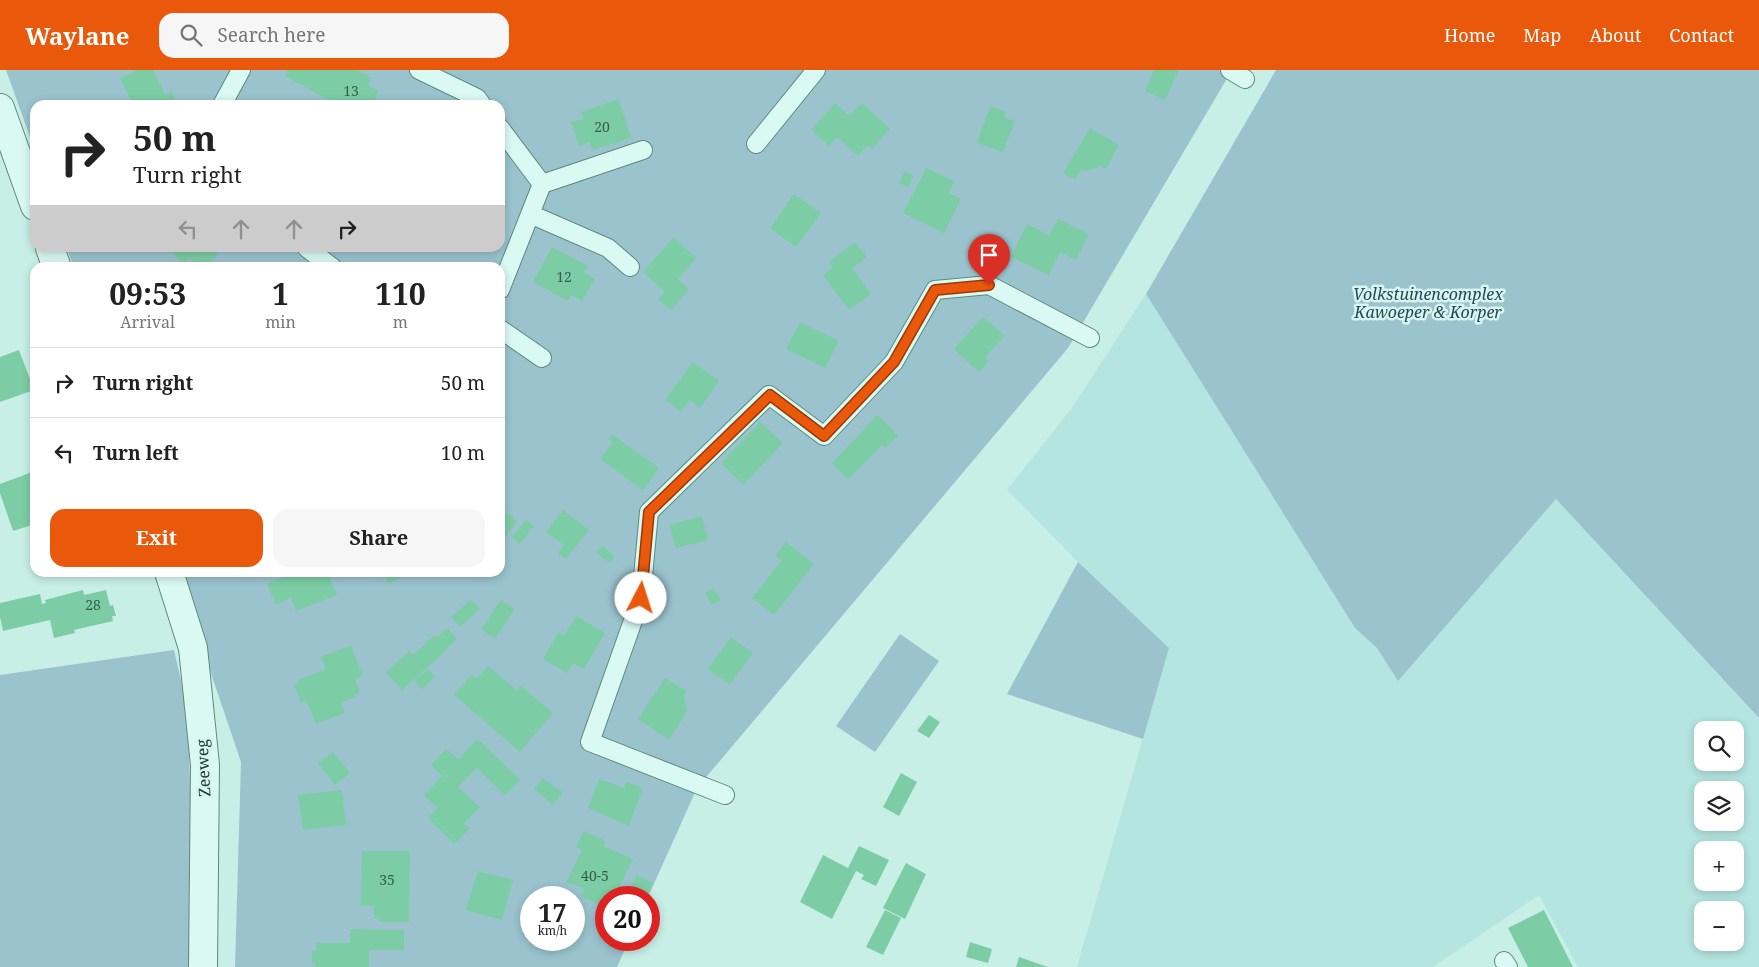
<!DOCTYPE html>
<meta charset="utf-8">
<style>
body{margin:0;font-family:"Noto Serif",serif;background:#f6f6f6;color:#222;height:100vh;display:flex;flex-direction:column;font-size:19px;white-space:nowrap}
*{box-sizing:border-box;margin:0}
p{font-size:16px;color:#767676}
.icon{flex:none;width:28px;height:28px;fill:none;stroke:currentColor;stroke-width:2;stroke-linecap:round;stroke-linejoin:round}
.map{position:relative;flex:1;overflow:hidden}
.drawer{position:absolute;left:30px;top:192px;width:475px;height:315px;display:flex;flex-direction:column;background:#fff;border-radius:15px;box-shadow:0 2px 8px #0003}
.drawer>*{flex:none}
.hud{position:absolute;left:30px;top:30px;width:475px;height:152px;border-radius:15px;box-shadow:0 2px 8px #0003;background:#fff;color:#222;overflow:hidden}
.buttons{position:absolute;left:1694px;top:651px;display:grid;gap:10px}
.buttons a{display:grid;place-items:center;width:50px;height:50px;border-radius:10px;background:#fff;box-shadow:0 2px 8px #0003;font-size:25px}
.speed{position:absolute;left:520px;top:816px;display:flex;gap:10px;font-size:25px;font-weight:700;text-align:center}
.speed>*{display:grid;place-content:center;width:65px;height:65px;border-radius:50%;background:#fff;box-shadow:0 2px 8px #0003;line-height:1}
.speed small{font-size:12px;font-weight:400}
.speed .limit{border:8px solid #d22;background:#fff;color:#111}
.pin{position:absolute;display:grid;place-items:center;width:42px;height:42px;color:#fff;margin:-51px -21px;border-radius:50% 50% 50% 0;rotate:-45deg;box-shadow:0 0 5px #0007}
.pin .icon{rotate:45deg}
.me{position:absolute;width:55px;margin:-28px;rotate:5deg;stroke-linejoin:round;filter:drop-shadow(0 0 4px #0008)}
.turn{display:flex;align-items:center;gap:18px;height:105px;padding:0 20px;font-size:22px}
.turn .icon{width:65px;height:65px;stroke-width:2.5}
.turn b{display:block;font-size:35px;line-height:42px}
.lanes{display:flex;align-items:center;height:48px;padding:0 20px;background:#0003;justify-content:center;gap:25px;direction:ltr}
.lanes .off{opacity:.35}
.eta{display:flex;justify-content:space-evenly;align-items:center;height:85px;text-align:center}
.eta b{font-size:30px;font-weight:700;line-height:35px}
.cta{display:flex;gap:10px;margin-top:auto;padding:10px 20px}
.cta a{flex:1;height:58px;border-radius:15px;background:#ea580c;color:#fff;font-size:20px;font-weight:700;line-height:58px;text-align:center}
.cta a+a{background:#f6f6f6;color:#222}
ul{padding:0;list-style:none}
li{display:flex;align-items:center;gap:15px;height:70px;padding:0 20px;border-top:1px solid #e0e0e0}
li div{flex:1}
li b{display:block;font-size:19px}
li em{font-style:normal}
header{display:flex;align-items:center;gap:30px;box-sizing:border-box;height:70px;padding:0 25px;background:#ea580c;color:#fff}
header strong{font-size:24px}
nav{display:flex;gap:28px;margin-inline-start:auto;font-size:18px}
.search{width:350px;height:45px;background:#f6f6f6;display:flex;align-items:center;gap:12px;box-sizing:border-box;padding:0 18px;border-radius:15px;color:#767676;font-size:19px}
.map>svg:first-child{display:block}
.farmland{fill:#b4e5e1;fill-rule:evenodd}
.green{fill:#9ac3ce;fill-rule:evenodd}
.building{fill:#7ccda5}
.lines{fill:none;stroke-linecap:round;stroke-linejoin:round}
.lane-casing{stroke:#5c8b79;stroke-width:20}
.street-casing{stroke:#5c8b79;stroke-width:30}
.lane{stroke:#daf9f3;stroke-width:18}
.street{stroke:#daf9f3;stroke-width:28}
.route-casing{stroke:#983908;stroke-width:12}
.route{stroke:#ea580c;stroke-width:9}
.labels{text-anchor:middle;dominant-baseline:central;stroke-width:5;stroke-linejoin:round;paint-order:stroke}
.number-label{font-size:14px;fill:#37604c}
.park-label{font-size:16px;font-style:italic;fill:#264758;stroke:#d7f6f0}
.street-label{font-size:16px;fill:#203b2f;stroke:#d7f6f0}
</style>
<header>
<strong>Waylane</strong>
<div class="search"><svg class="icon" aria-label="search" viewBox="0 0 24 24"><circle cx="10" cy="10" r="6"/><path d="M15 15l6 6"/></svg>Search here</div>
<nav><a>Home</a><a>Map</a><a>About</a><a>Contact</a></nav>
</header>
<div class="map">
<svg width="1759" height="897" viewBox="0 0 1759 897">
<rect width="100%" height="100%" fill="#c7efe6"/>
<path class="farmland" d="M 1146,224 L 1355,558 L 1377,578 L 1398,610 L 1556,429 L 1759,648 L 1759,897 L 1578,897 L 1539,825 L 1433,897 L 1077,897 L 1169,578 L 1078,492 L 1007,420 L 1071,339 ZM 1702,660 L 1735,660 L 1735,692 L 1702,692 ZM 1702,720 L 1735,720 L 1735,752 L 1702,752 ZM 1702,780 L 1735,780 L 1735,812 L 1702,812 ZM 1702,840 L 1735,840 L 1735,872 L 1702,872 Z"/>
<path class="green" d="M 6,0 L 1232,0 L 1068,278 L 697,718 L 648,827 L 606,828 L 606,870 L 629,870 L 617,897 L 235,897 L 241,692 L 177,503 L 500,502 L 500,198 L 74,198 L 67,178 L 500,178 L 500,35 L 35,35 L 35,81 ZM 531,828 L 574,828 L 574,870 L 531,870 Z
M 1276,0 L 1759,0 L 1759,648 L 1556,429 L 1398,611 L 1377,578 L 1355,558 L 1146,224 Z
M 1078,492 L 1169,578 L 1143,669 L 1007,624 Z
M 900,564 L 939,591 L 875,682 L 836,656 Z
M 174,580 L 187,636 L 192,760 L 190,897 L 0,897 L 0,605 Z"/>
<path class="building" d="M 137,0 L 153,0 L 165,24 L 171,21 L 178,35 L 133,35 L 120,8 Z
M 288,0 L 357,0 L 372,8 L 368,15 L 379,21 L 372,35 L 338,35 L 285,6 Z
M 1154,0 L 1179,0 L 1165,30 L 1145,21 Z
M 619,29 L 631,68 L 593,80 L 590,72 L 579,76 L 571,52 L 583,49 L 581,42 Z
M 835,33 L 849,46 L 862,33 L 890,59 L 872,79 L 868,75 L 858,86 L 837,67 L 829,76 L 811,60 Z
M 990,36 L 1006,42 L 1004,48 L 1015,51 L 1003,82 L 977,73 Z
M 1090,58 L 1119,75 L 1106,99 L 1098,95 L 1097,98 L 1084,101 L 1081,99 L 1075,110 L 1063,103 Z
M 926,98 L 954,111 L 949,123 L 961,129 L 944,163 L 903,143 Z
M 905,101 L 914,106 L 909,117 L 899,113 Z
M 794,124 L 821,143 L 796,177 L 770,158 Z
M 1058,149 L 1089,164 L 1076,190 L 1060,182 L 1049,205 L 1011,187 L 1027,154 L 1049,165 Z
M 674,167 L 696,188 L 678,209 L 689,219 L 671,240 L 658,229 L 665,222 L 643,202 Z
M 855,172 L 867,187 L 852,198 L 871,224 L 849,240 L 823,205 L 833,197 L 829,192 Z
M 552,177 L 588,196 L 584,203 L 595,209 L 582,231 L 571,225 L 568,231 L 533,212 Z
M 167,178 L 212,178 L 218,184 L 203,198 L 199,198 L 190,188 L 183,194 Z
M 983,247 L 1005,266 L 985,287 L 989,291 L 979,302 L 954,279 Z
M 800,252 L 839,271 L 825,298 L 786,279 Z
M 19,280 L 34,320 L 0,332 L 0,287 Z
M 693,292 L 719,311 L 700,338 L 690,330 L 681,342 L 665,330 Z
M 878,345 L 898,366 L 885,378 L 882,375 L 848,409 L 832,393 Z
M 760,352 L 783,373 L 743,415 L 721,393 Z
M 612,364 L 659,398 L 643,420 L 600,389 L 613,372 L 608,369 Z
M 35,401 L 35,454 L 13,461 L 0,423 L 0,414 Z
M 563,440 L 589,460 L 566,489 L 558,483 L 564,475 L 546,462 Z
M 505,441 L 517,452 L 504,468 L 500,464 L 500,442 L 502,444 Z
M 702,446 L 708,470 L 676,478 L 670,455 Z
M 526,450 L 534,456 L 520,474 L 512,467 Z
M 786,472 L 814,494 L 774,545 L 752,528 L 782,490 L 775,486 Z
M 602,476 L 615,487 L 610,493 L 596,482 Z
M 296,502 L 329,502 L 332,508 L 330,509 L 337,525 L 296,541 L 291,528 L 276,535 L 267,514 Z
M 382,502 L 409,502 L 389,514 Z
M 714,518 L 721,530 L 711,535 L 705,523 Z
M 83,520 L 84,525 L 106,520 L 110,536 L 113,535 L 116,546 L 112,546 L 113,551 L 74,560 L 75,563 L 54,568 L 50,550 L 3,561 L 0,547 L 0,533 L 40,524 L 42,534 L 46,533 L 45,530 Z
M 471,530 L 480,539 L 460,557 L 451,547 Z
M 501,530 L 515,539 L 495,569 L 481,559 Z
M 576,546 L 605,563 L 584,599 L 573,593 L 567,603 L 543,589 L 558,563 L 564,566 Z
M 447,558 L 457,569 L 446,579 L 447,580 L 402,620 L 386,602 L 410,581 L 413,585 L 435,565 L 437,567 Z
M 731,567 L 753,583 L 730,615 L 708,599 Z
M 351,575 L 363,606 L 355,609 L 360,622 L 354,625 L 355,627 L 341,633 L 345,643 L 316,654 L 306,630 L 301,633 L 294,615 L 299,613 L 298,610 L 326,599 L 321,587 Z
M 488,596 L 517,620 L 521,616 L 553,643 L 520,682 L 454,625 L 471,605 L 476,609 Z
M 428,599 L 435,607 L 422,619 L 414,610 Z
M 665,608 L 687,621 L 684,625 L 687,641 L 669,670 L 638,649 Z
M 929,645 L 940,652 L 929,668 L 917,661 Z
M 478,669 L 520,710 L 505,725 L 477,698 L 458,717 L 480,737 L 464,754 L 470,758 L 454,774 L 428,748 L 438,738 L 424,725 L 442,706 L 431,695 L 446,679 L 458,689 Z
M 333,682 L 350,703 L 335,715 L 318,693 Z
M 901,703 L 917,712 L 899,746 L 883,737 Z
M 543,708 L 563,723 L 553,735 L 534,719 Z
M 599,709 L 624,718 L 626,712 L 643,718 L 629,756 L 588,738 Z
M 342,720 L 346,755 L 303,760 L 298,725 Z
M 584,761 L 606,771 L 603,776 L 633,789 L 614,828 L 606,828 L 606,838 L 581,826 L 584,819 L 575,815 L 566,813 L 582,780 L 576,777 Z
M 859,776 L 889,790 L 876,816 L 861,809 L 864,805 L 856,801 L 832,849 L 800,832 L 823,785 L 848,798 Z
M 362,781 L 410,781 L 409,852 L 379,852 L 379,849 L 374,849 L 374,836 L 361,836 Z
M 906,793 L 926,804 L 905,849 L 883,838 Z
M 478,801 L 513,810 L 502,850 L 466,840 Z
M 637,805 L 653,813 L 645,827 L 629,820 Z
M 885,840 L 901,848 L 883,885 L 866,877 Z
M 1544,840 L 1573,897 L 1528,897 L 1508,858 Z
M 350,859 L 404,860 L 404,880 L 369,880 L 369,897 L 315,897 L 315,893 L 312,893 L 312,881 L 316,881 L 316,873 L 350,873 Z
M 970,872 L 992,879 L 988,893 L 966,887 Z
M 1019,887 L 1048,897 L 1016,897 Z"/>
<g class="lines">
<g class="lane-casing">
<path id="lane" d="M 419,0 L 477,28 L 482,35
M 1230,0 L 1245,9
M 222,35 L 241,0
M 500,58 L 542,114
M 756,74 L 816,0
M 530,144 L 608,178 L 630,197
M 307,178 L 333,198
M 500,220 L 542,114 L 643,80
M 500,259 L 542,288
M 725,725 L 590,672 L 641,528 L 649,442 L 769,325 L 824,366 L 894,292 L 935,220 L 989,215 L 1090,268
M 1504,891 L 1508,897"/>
</g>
<g class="street-casing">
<path id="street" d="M 0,38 L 35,136
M 50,178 L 57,198
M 169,502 L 193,578 L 205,695 L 203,897"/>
</g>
<use href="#lane" class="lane"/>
<use href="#street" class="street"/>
</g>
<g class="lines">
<g class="route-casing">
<path id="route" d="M 641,528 L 649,442 L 770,325 L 824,366 L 894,292 L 935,220 L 989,215"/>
</g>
<use href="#route" class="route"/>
</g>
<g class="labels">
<g class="number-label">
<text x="351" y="20">13</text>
<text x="602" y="56">20</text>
<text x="564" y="206">12</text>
<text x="93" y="534">28</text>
<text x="595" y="805">40-5</text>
<text x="387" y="809">35</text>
</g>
<g class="park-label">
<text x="1428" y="224">Volkstuinencomplex<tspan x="1428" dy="18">Kawoeper &amp; Korper</tspan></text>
</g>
<g class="street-label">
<text transform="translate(203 698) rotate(-93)">Zeeweg</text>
</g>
</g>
</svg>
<div class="buttons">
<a><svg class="icon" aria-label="search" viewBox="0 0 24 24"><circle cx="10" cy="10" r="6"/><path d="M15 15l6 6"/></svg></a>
<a><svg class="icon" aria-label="layers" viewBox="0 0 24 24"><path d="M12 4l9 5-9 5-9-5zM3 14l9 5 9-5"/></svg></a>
<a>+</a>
<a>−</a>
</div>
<div class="speed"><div>17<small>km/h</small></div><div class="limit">20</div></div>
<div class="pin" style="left:989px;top:215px;background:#d93025"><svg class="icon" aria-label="arrive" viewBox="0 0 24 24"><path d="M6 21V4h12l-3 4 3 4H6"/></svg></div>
<svg class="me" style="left:641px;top:528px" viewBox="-20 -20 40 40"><circle r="19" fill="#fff"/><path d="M0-13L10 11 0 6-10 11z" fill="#ea580c"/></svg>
<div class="hud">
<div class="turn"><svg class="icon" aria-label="right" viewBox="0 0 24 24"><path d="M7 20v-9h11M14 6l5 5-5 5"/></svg><div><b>50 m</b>Turn right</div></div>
<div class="lanes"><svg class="icon off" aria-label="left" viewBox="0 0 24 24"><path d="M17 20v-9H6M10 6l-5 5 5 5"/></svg><svg class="icon off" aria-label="ahead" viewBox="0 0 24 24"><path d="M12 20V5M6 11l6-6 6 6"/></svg><svg class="icon off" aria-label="ahead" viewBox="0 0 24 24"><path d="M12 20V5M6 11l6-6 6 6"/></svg><svg class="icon" aria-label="right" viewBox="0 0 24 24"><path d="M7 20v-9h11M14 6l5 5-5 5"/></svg></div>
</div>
<section class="drawer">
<div class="eta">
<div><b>09:53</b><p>Arrival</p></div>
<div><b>1</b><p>min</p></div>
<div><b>110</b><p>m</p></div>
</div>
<ul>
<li><svg class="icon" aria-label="right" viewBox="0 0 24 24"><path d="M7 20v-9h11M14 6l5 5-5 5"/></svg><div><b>Turn right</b></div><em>50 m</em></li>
<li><svg class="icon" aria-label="left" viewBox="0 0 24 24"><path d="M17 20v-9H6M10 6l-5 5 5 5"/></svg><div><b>Turn left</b></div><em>10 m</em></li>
</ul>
<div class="cta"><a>Exit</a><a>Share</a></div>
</section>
</div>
